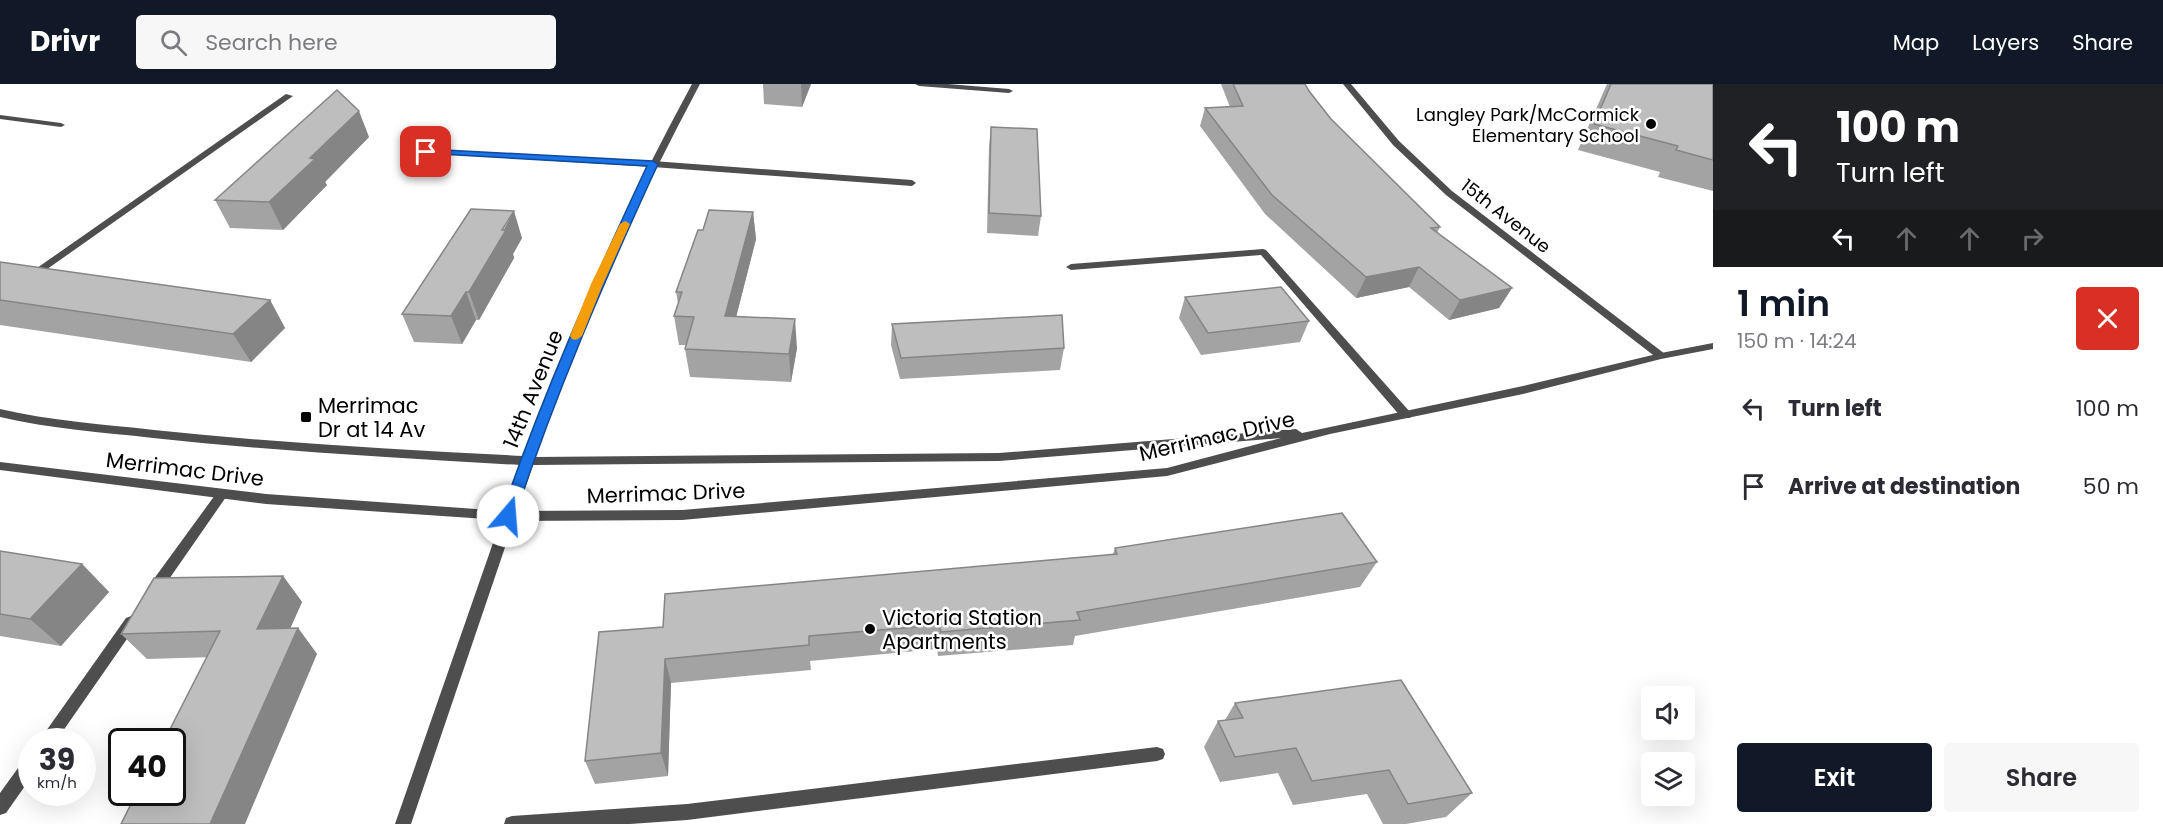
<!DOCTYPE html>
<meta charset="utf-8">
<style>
body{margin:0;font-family:Poppins,sans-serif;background:#f7f7f7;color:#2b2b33;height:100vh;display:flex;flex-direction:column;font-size:22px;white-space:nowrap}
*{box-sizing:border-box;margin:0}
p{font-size:20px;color:#7c7c81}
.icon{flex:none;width:33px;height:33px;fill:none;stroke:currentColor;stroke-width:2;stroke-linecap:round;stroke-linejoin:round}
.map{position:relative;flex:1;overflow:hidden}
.side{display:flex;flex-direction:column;background:#fff;width:450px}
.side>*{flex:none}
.hud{background:#202124;color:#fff;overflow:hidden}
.fabs{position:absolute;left:1641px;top:602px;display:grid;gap:12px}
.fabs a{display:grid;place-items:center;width:54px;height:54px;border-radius:6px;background:#fff;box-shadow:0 6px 24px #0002;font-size:30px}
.speed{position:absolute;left:18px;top:644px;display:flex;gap:12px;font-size:30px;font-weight:700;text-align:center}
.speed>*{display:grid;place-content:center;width:78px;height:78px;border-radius:50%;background:#fff;box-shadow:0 6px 24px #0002;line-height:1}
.speed small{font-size:15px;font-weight:400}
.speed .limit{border:3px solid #111;border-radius:9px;background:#fff;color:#111}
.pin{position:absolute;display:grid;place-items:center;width:51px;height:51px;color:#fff;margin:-26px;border-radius:12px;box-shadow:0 3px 9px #0006}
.me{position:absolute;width:66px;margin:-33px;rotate:18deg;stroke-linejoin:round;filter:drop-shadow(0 0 4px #0008)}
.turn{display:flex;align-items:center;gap:21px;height:126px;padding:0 24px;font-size:27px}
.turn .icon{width:78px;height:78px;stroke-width:2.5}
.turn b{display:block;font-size:42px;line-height:51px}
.lanes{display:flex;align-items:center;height:57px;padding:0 24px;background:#0003;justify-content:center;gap:30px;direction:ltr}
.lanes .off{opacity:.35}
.round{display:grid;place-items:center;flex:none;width:63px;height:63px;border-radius:6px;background:#f7f7f7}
.headline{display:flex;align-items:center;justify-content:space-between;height:102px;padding:0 24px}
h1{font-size:36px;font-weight:600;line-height:45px;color:#111827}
.primary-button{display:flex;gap:12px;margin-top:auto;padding:12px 24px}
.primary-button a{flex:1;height:69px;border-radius:6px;background:#111827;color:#fff;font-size:24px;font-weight:600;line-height:69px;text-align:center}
.primary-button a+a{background:#f7f7f7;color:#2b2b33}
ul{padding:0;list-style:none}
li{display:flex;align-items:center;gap:18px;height:78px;padding:0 24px}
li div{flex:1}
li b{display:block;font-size:22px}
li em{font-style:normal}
header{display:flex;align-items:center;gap:36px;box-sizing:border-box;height:84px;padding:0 30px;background:#111827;color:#fff}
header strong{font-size:28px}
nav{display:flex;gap:33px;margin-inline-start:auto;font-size:21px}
.search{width:420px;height:54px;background:#f7f7f7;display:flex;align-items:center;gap:15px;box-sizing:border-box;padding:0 21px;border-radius:6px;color:#7c7c81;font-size:22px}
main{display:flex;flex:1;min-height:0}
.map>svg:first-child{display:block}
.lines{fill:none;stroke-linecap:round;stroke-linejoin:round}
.service{fill:#4e4e4e;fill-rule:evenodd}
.minor{fill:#4e4e4e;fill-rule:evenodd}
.tertiary{fill:#4e4e4e;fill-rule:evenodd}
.wall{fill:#a3a3a3}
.shaded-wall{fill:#858585}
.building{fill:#bebebe;stroke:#858585;stroke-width:1.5}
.route{fill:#1a73e8;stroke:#114b97;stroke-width:1.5}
.slow{fill:#f59e0b}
.poi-dot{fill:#000;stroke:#fff;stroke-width:2}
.labels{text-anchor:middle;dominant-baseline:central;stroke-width:5;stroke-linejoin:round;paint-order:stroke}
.far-poi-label{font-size:18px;fill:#000;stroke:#fff;text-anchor:end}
.far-street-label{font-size:18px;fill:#000;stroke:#fff}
.street-label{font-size:21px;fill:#000;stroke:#fff}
.poi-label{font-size:21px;fill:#000;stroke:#fff;text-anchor:start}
</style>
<header>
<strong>Drivr</strong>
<div class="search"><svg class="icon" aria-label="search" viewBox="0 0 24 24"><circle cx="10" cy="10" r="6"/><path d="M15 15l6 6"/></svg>Search here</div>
<nav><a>Map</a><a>Layers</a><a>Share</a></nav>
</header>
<main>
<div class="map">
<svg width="1713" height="740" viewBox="0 0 1713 740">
<rect width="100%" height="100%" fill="#fff"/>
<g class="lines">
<path class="service" d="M 915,0 L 948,0 L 1009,5 L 1013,7 L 1009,9 L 919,2 Z
M 286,10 L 293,12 L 33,195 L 27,195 L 27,191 Z
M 0,31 L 61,39 L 65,41 L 61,43 L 0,35 Z
M 423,65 L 653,77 L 912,96 L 916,99 L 912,102 L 653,83 L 426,69 L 422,67 Z
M 1263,165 L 1266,166 L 1410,328 L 1412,331 L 1410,334 L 1402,334 L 1261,171 L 1071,186 L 1066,183 L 1071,180 Z
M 222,405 L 226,407 L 228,410 L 226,413 L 158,511 L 153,513 L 148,511 L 146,507 L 148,503 L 218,407 Z
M 131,532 L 136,534 L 138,538 L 136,542 L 56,657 L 39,657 L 126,534 Z
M 1157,663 L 1163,665 L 1165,670 L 1163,675 L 1157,677 L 687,736 L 630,740 L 504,740 L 506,734 L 512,732 L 687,720 Z
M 32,671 L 32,692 L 6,729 L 0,731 L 0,709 L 26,673 Z"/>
<path class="minor" d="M 1343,0 L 1351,0 L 1399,57 L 1452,107 L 1665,270 L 1666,272 L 1665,274 L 1657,274 L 1446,111 L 1393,61 Z"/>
<path class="tertiary" d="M 692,0 L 700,0 C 636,120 579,244 535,373 L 999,369 L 1296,345 L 1302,349 L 1523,302 L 1661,269 L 1713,259 L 1713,265 L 1661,275 L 1523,310 L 1330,350 L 1167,392 L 682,436 L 514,437 L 411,740 L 395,740 L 501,436 L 266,420 L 0,386 L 0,378 L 266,410 L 504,427 L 520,381 C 398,374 275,367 153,354 C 102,348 50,345 0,333 L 0,325 C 50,337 103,340 154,346 C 277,359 400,366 524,372 C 569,244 627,120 692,0 ZM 1281,354 L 1167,384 L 682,426 L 517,427 L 533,381 L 999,377 Z"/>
</g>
<path class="wall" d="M 763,0 L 811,0 L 802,23 L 764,20 Z
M 1221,0 L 1305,0 L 1309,7 L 1331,35 L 1440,143 L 1437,149 L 1512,204 L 1499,224 L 1449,236 L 1409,203 L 1356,214 L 1265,130 L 1200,42 L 1205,24 L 1230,23 Z
M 1607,0 L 1713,0 L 1713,107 L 1658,93 L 1660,88 L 1578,66 Z
M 991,43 L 1041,132 L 1038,152 L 987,149 L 989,62 Z
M 369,53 L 325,98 L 327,101 L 283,146 L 230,144 L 215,116 Z
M 753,128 L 756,155 L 736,233 L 797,264 L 791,298 L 690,293 L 685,265 L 686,261 L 679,261 L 674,232 L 678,219 L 676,208 L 703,146 Z
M 522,154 L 513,170 L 514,174 L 479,236 L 476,236 L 462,260 L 414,258 L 402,230 Z
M 0,178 L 270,216 L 285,244 L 251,278 L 0,241 Z
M 1185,213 L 1309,237 L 1300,258 L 1201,271 L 1179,234 Z
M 892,240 L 1064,264 L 1060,286 L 900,295 L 891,261 Z
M 1115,464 L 1377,478 L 1360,503 L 1075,552 L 1073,561 L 938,572 L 937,565 L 810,577 L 811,586 L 671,599 L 668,692 L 595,700 L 585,677 L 663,543 L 1113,470 Z
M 0,467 L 82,480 L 109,508 L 61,562 L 0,552 Z
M 283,492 L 302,518 L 290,545 L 298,544 L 317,570 L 147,575 L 121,550 Z
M 1235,619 L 1472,709 L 1446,733 L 1406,740 L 1383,740 L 1367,710 L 1293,721 L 1278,689 L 1220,698 L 1204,663 L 1218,637 L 1225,636 Z"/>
<path class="shaded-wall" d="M 801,0 L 811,0 L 802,23 Z
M 359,27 L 369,53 L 325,98 L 327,101 L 283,146 L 269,118 L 310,74 Z
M 514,127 L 522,154 L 513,170 L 514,174 L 479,236 L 469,208 Z
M 753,128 L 756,155 L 729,261 L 725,232 Z
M 1419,183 L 1409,203 L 1356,214 L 1366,193 Z
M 1512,204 L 1499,224 L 1449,236 L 1460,216 Z
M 466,208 L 476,236 L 462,260 L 451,232 Z
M 270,216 L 285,244 L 251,278 L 233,250 Z
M 795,235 L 797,264 L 791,298 L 789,270 Z
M 82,480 L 109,508 L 61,562 L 30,535 Z
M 283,492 L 302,518 L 278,571 L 257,545 Z
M 298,544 L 317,570 L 245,740 L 210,740 Z
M 665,575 L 671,599 L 668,692 L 661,669 Z"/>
<path class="building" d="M 1233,0 L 1305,0 L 1309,7 L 1331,35 L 1440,143 L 1431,144 L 1512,204 L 1460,216 L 1419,183 L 1366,193 L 1272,111 L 1205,24 L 1243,22 Z
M 1611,0 L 1713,0 L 1713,76 L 1676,66 L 1678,62 L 1594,40 Z
M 337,6 L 359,27 L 310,74 L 315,75 L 269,118 L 215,116 Z
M 991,43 L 1037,45 L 1041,132 L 989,129 Z
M 471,125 L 514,127 L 502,146 L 506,146 L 469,208 L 466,208 L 451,232 L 402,230 Z
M 709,126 L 753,128 L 725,232 L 795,235 L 789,270 L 685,265 L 694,233 L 674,232 L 682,208 L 676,208 L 698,146 L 703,146 Z
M 0,178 L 270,216 L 233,250 L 0,216 Z
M 1281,203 L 1309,237 L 1208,249 L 1185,213 Z
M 1062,231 L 1064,264 L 901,274 L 892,240 Z
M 1342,429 L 1377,478 L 1077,528 L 1080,536 L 941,548 L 939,541 L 809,552 L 809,561 L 665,575 L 661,669 L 585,677 L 599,548 L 663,543 L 665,510 L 1117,470 L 1115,464 Z
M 0,467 L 82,480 L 30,535 L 0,530 Z
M 283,492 L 257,545 L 298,544 L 210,740 L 121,740 L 137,708 L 172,708 L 172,657 L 164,657 L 220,547 L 121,550 L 154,494 Z
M 1401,596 L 1472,709 L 1408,720 L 1389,686 L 1312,697 L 1296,664 L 1235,673 L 1218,637 L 1243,634 L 1235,619 Z"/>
<path class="route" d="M 426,65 L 653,77 L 658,80 C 605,195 555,311 515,432 L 513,436 L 503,436 L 501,432 C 542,312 593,197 647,82 L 422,69 L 422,66 Z"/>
<path class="slow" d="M 625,137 L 630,140 L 603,200 L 582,252 L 576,256 L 572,255 L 570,252 L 591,200 L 620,140 Z"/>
<g class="poi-dot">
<circle cx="1651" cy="40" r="6"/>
<rect x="300" y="327" width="12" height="12" rx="3"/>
<circle cx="870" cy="545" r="6"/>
</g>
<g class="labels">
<g class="far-poi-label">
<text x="1639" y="30">Langley Park/McCormick<tspan x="1639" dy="21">Elementary School</tspan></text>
</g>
<g class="far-street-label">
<text transform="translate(1506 132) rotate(38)">15th Avenue</text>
</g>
<g class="street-label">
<text transform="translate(533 305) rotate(-68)">14th Avenue</text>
<text transform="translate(1217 352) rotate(-13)">Merrimac Drive</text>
<text transform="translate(185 385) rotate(7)">Merrimac Drive</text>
<text transform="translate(666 409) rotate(-2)">Merrimac Drive</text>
</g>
<g class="poi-label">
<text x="318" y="321">Merrimac<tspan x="318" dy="24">Dr at 14 Av</tspan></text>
<text x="882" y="533">Victoria Station<tspan x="882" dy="24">Apartments</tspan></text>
</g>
</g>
</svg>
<div class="fabs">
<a><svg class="icon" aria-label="sound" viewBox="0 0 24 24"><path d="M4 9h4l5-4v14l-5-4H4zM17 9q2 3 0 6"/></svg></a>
<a><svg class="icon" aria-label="layers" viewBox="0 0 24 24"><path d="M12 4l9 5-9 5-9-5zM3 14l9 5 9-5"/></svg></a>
</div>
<div class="speed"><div>39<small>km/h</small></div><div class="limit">40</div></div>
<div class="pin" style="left:426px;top:68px;background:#d93025"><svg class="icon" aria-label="arrive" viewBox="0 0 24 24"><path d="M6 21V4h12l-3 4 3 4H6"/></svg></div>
<svg class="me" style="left:508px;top:432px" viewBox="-20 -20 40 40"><circle r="19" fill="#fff"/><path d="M0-13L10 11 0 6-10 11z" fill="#1a73e8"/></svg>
</div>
<section class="side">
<div class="hud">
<div class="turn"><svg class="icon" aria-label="left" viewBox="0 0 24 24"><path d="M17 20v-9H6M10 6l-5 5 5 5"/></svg><div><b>100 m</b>Turn left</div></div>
<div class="lanes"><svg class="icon" aria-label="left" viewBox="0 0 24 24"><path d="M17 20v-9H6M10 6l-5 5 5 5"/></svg><svg class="icon off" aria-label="ahead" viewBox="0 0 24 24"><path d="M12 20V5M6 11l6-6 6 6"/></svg><svg class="icon off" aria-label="ahead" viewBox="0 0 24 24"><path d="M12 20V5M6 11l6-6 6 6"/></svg><svg class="icon off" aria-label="right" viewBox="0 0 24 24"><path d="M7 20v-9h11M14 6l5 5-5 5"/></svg></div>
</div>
<div class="headline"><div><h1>1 min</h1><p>150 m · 14:24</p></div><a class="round" style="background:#d93025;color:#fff"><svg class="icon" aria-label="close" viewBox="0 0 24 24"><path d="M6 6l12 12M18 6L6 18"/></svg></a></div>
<ul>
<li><svg class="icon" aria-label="left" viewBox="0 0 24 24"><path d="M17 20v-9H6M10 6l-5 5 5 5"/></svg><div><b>Turn left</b></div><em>100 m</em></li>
<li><svg class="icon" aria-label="arrive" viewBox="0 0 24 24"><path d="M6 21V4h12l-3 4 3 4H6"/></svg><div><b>Arrive at destination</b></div><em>50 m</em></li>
</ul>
<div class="primary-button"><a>Exit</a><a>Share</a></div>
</section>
</main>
